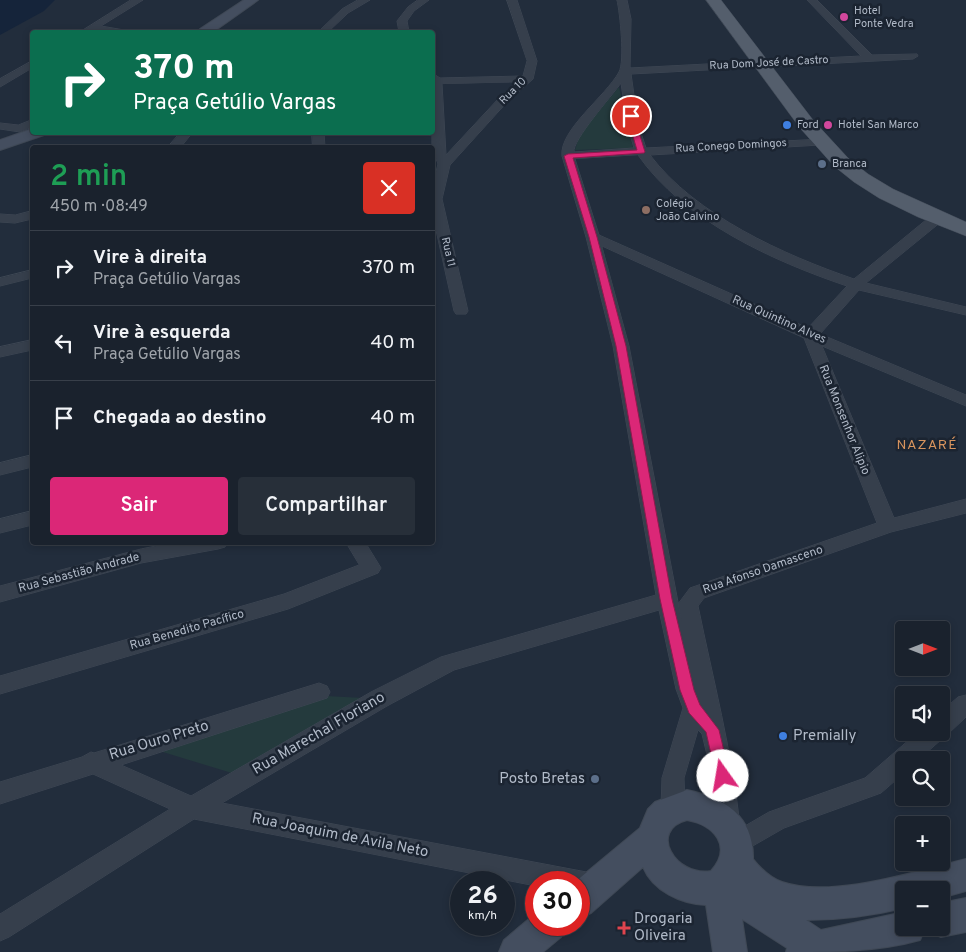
<!DOCTYPE html>
<html lang="pt">
<meta charset="utf-8">
<style>
body{margin:0;font-family:Overpass,sans-serif;background:#272f39;color:#f1f3f6;height:100vh;display:flex;flex-direction:column;font-size:19px;white-space:nowrap}
*{box-sizing:border-box;margin:0}
p{font-size:16px;color:#9fa4aa}
.icon{flex:none;width:28px;height:28px;fill:none;stroke:currentColor;stroke-width:2;stroke-linecap:round;stroke-linejoin:round}
.map{position:relative;flex:1;overflow:hidden}
.panel{position:absolute;left:30px;top:145px;width:405px;height:400px;display:flex;flex-direction:column;background:#1a222d;border-radius:5px;box-shadow:0 2px 8px #0003,0 0 0 1px #383f49}
.panel>*{flex:none}
.banner{position:absolute;left:30px;top:30px;width:405px;height:105px;border-radius:5px;box-shadow:0 2px 8px #0003,0 0 0 1px #383f49;background:#0b6e4f;color:#fff;overflow:hidden}
.needle{width:32px;rotate:90deg}
.tools{position:absolute;left:895px;top:621px;display:grid;gap:10px}
.tools a{display:grid;place-items:center;width:55px;height:55px;border-radius:5px;background:#1a222d;box-shadow:0 2px 8px #0003,0 0 0 1px #383f49;font-size:25px}
.speed{position:absolute;left:450px;top:871px;display:flex;gap:10px;font-size:25px;font-weight:700;text-align:center}
.speed>*{display:grid;place-content:center;width:65px;height:65px;border-radius:50%;background:#1a222d;box-shadow:0 2px 8px #0003,0 0 0 1px #383f49;line-height:1}
.speed small{font-size:12px;font-weight:400}
.speed .limit{border:8px solid #d22;background:#fff;color:#111}
.pin{position:absolute;display:grid;place-items:center;width:42px;height:42px;color:#fff;margin:-21px;border:2px solid #fff;border-radius:50%;box-shadow:0 1px 5px #0007}
.me{position:absolute;width:55px;margin:-28px;rotate:347deg;stroke-linejoin:round;filter:drop-shadow(0 0 4px #0008)}
.turn{display:flex;align-items:center;gap:18px;height:105px;padding:0 20px;font-size:22px}
.turn .icon{width:65px;height:65px;stroke-width:2.5}
.turn b{display:block;font-size:35px;line-height:42px}
.round{display:grid;place-items:center;flex:none;width:52px;height:52px;border-radius:5px;background:#272f39}
.overview{display:flex;align-items:center;justify-content:space-between;height:85px;padding:0 20px}
h1{font-size:30px;font-weight:600;line-height:38px;color:#1e9e55}
.button{display:flex;gap:10px;margin-top:auto;padding:10px 20px}
.button a{flex:1;height:58px;border-radius:5px;background:#db2777;color:#fff;font-size:20px;font-weight:600;line-height:58px;text-align:center}
.button a+a{background:#272f39;color:#f1f3f6}
ul{padding:0;list-style:none}
li{display:flex;align-items:center;gap:15px;height:75px;padding:0 20px;border-top:1px solid #383f49}
li div{flex:1}
li b{display:block;font-size:19px}
li em{font-style:normal}
.map>svg:first-child{display:block}
.green{fill:#243a3d}
.water{fill:#15243a}
.lines{fill:none;stroke-linecap:round;stroke-linejoin:round}
.street-casing{stroke:#3f4855;stroke-width:1}
.secondary-casing{stroke:#3f4855;stroke-width:2}
.primary-casing{stroke:#3f4855;stroke-width:1}
.street{fill:#363f4c;fill-rule:evenodd}
.secondary{fill:#444e5f;fill-rule:evenodd}
.primary{fill:#545e6c;fill-rule:evenodd}
.route{fill:#db2777;stroke:#8e194d}
.hotel-dot{fill:#d1479c;stroke:#1b2431;stroke-width:2}
.shop-dot{fill:#3f7fe0;stroke:#1b2431;stroke-width:2}
.service-dot{fill:#5c6f8a;stroke:#1b2431;stroke-width:2}
.education-dot{fill:#8d6e63;stroke:#1b2431;stroke-width:2}
.health-dot{fill:#e0444e;stroke:#1b2431;stroke-width:2}
.labels{text-anchor:middle;dominant-baseline:central;stroke-width:5;stroke-linejoin:round;paint-order:stroke}
.far-poi-label{font-size:11px;fill:#b1bac8;stroke:#1b2431;text-anchor:start}
.far-street-label{font-size:11px;fill:#b1bac8;stroke:#1b2431}
.street-label{font-size:12px;fill:#b1bac8;stroke:#1b2431}
.neighbourhood-label{font-size:14px;letter-spacing:1px;fill:#d7935d;stroke:#1b2431}
.near-street-label{font-size:15px;fill:#b1bac8;stroke:#1b2431}
.near-poi-label{font-size:15px;fill:#b1bac8;stroke:#1b2431;text-anchor:start}
</style>
<div class="map">
<svg width="966" height="952" viewBox="0 0 966 952">
<rect width="100%" height="100%" fill="#222d3c"/>
<path class="green" d="M 619,87 L 633,148 L 575,150 L 580,133 Z
M 326,696 L 382,699 L 245,777 L 153,749 Z"/>
<path class="water" d="M 0,0 L 55,0 L 44,11 L 0,35 Z"/>
<g class="lines">
<g class="street-casing">
<path id="street" d="M 131,0 L 143,0 L 101,26 L 124,30 L 126,32 L 80,32 Z
M 358,0 L 370,0 L 348,13 L 328,32 L 318,32 L 342,9 Z
M 418,0 L 429,0 L 414,11 L 407,21 L 409,32 L 399,32 L 397,21 L 408,7 Z
M 507,0 L 517,0 L 537,61 L 533,79 L 508,101 L 450,165 L 442,199 L 468,311 L 466,314 L 456,314 L 454,311 L 432,212 L 432,187 L 438,164 L 432,148 L 432,73 L 440,78 L 523,76 L 527,61 ZM 517,82 L 500,97 L 446,155 L 442,84 Z
M 617,0 L 627,0 L 631,19 L 630,68 L 861,56 L 807,0 L 817,0 L 872,55 L 917,54 L 918,56 L 913,59 L 631,74 L 638,124 L 646,148 L 824,139 L 826,141 L 824,143 L 820,145 L 650,155 C 695,215 784,255 854,279 L 932,215 L 942,215 L 944,218 L 942,221 L 866,283 L 966,307 L 966,315 L 859,290 L 820,334 L 966,395 L 966,406 L 822,346 L 894,518 L 966,499 L 966,513 L 891,532 L 704,598 L 698,606 C 713,679 732,752 740,826 L 738,830 L 769,812 L 865,778 L 918,732 L 941,732 L 941,712 L 958,697 L 966,695 L 966,717 L 949,733 L 944,735 L 942,739 L 918,760 L 904,760 L 904,773 L 881,793 L 784,828 L 737,855 L 729,852 L 725,844 L 728,837 L 720,834 L 716,826 L 712,776 L 702,734 L 698,730 L 684,778 L 685,808 L 681,816 L 673,819 L 665,816 L 661,808 L 662,778 L 683,708 L 676,689 L 659,610 L 454,670 L 387,706 L 222,803 L 597,874 L 606,877 L 609,886 L 606,895 L 597,898 L 579,895 L 579,882 L 536,882 L 536,886 L 194,819 L 9,937 L 0,941 L 0,914 L 170,809 L 93,774 L 0,804 L 0,782 L 82,757 L 91,752 L 94,753 L 319,683 L 327,686 L 330,692 L 327,698 L 121,765 L 191,796 L 371,692 L 441,657 L 656,595 L 613,346 L 586,237 L 562,156 C 559,130 606,96 619,72 C 625,61 620,13 617,0 ZM 621,83 L 627,124 L 634,148 L 574,152 C 572,140 612,96 621,83 ZM 638,155 C 684,221 773,261 847,286 L 808,328 L 599,235 L 575,159 ZM 602,246 L 804,338 L 877,523 L 690,588 L 678,604 L 682,623 L 629,346 Z
M 32,61 L 32,68 L 0,87 L 0,79 Z
M 32,120 L 32,127 L 20,132 L 0,129 L 0,123 L 18,125 Z
M 181,132 L 193,132 L 180,148 L 167,148 Z
M 312,132 L 324,132 L 325,148 L 313,148 Z
M 32,211 L 32,219 L 15,223 L 0,222 L 0,214 L 15,215 Z
M 32,270 L 32,278 L 0,286 L 0,278 Z
M 32,340 L 32,350 L 0,357 L 0,347 Z
M 32,455 L 32,467 L 0,475 L 0,463 Z
M 32,511 L 32,525 L 0,533 L 0,519 Z
M 176,542 L 227,542 L 225,547 L 218,549 L 141,563 L 0,602 L 0,586 L 141,549 Z
M 346,542 L 365,542 L 381,568 L 378,573 L 288,609 L 0,694 L 0,676 L 284,594 L 359,565 Z"/>
</g>
<g class="secondary-casing">
<path id="secondary" d="M 244,0 L 258,0 L 213,32 L 199,32 L 200,29 Z
M 32,129 L 32,132 L 46,132 L 44,135 L 0,150 L 0,140 Z
M 687,790 C 725,798 754,816 753,859 C 761,869 770,878 782,882 C 832,899 916,871 966,859 L 966,891 L 941,898 L 941,890 L 904,890 L 904,908 C 871,916 840,920 806,920 L 821,930 L 904,912 L 904,928 L 925,928 L 920,940 C 878,952 831,952 786,952 L 787,948 L 742,919 L 747,952 L 713,952 L 706,905 C 681,904 653,891 643,867 L 591,913 L 579,918 L 579,882 L 575,882 L 640,828 L 648,809 L 655,802 ZM 687,820 C 714,825 733,846 711,871 C 675,877 648,830 687,820 Z
M 966,898 L 966,932 L 941,937 L 929,932 L 927,928 L 941,928 L 941,903 Z
M 536,913 L 536,925 L 566,925 L 561,937 L 543,952 L 499,952 L 504,940 Z"/>
</g>
<g class="primary-casing">
<path id="primary" d="M 706,0 L 721,0 L 813,120 L 848,158 L 868,174 L 893,189 L 966,222 L 966,236 L 918,217 L 879,198 L 854,182 L 834,166 L 800,128 Z"/>
</g>
<use href="#street" class="street"/>
<use href="#secondary" class="secondary"/>
<use href="#primary" class="primary"/>
</g>
<path class="route" d="M 631,113 L 634,116 L 645,152 L 644,153 L 573,158 L 597,237 L 626,346 L 672,599 L 694,690 L 700,705 L 719,730 L 730,776 L 728,781 L 723,782 L 718,781 L 716,776 L 706,732 L 689,713 L 680,690 L 660,599 L 616,346 L 589,237 L 564,156 L 568,154 L 637,150 L 627,116 Z"/>
<g class="hotel-dot">
<circle cx="844" cy="17" r="5"/>
<circle cx="828" cy="125" r="5"/>
</g>
<g class="shop-dot">
<circle cx="787" cy="125" r="5"/>
<circle cx="783" cy="736" r="5"/>
</g>
<g class="service-dot">
<circle cx="822" cy="164" r="5"/>
<circle cx="595" cy="779" r="5"/>
</g>
<circle class="education-dot" cx="646" cy="210" r="5"/>
<path class="health-dot" d="M621.5 920.5h5v5h5v5h-5v5h-5v-5h-5v-5h5z"/>
<g class="labels">
<g class="far-poi-label">
<text x="854" y="11">Hotel<tspan x="854" dy="13">Ponte Vedra</tspan></text>
<text x="797" y="125">Ford</text>
<text x="838" y="125">Hotel San Marco</text>
<text x="832" y="164">Branca</text>
<text x="656" y="204">Colégio<tspan x="656" dy="13">João Calvino</tspan></text>
</g>
<g class="far-street-label">
<text transform="translate(769 63) rotate(-3)">Rua Dom José de Castro</text>
<text transform="translate(513 91) rotate(-45)">Rua 10</text>
<text transform="translate(731 146) rotate(-3)">Rua Conego Domingos</text>
<text transform="translate(448 252) rotate(77)">Rua 11</text>
</g>
<g class="street-label">
<text transform="translate(779 320) rotate(24)">Rua Quintino Alves</text>
<text transform="translate(844 420) rotate(68)">Rua Monsenhor Alipio</text>
<text transform="translate(763 570) rotate(-19)">Rua Afonso Damasceno</text>
<text transform="translate(79 573) rotate(-15)">Rua Sebastião Andrade</text>
<text transform="translate(187 630) rotate(-16)">Rua Benedito Pacífico</text>
</g>
<g class="neighbourhood-label">
<text x="927" y="445">NAZARÉ</text>
</g>
<g class="near-street-label">
<text transform="translate(319 734) rotate(-30)">Rua Marechal Floriano</text>
<text transform="translate(159 741) rotate(-17)">Rua Ouro Preto</text>
<text transform="translate(340 836) rotate(11)">Rua Joaquim de Avila Neto</text>
</g>
<g class="near-poi-label">
<text x="793" y="736">Premially</text>
<text x="585" y="779" text-anchor="end">Posto Bretas</text>
<text x="634" y="919">Drogaria<tspan x="634" dy="17">Oliveira</tspan></text>
</g>
</g>
</svg>
<div class="tools">
<a><svg class="needle" viewBox="-14 -14 28 28"><path d="M0-13l5 13h-10z" fill="#e53935"/><path d="M0 13l5-13h-10z" fill="#9fa4aa"/></svg></a>
<a><svg class="icon" aria-label="sound" viewBox="0 0 24 24"><path d="M4 9h4l5-4v14l-5-4H4zM17 9q2 3 0 6"/></svg></a>
<a><svg class="icon" aria-label="search" viewBox="0 0 24 24"><circle cx="10" cy="10" r="6"/><path d="M15 15l6 6"/></svg></a>
<a>+</a>
<a>−</a>
</div>
<div class="speed"><div>26<small>km/h</small></div><div class="limit">30</div></div>
<div class="pin" style="left:631px;top:116px;background:#d93025"><svg class="icon" aria-label="arrive" viewBox="0 0 24 24"><path d="M6 21V4h12l-3 4 3 4H6"/></svg></div>
<svg class="me" style="left:723px;top:776px" viewBox="-20 -20 40 40"><circle r="19" fill="#fff"/><path d="M0-13L10 11 0 6-10 11z" fill="#db2777"/></svg>
<div class="banner">
<div class="turn"><svg class="icon" aria-label="right" viewBox="0 0 24 24"><path d="M7 20v-9h11M14 6l5 5-5 5"/></svg><div><b>370 m</b>Praça Getúlio Vargas</div></div>
</div>
<section class="panel">
<div class="overview"><div><h1>2 min</h1><p>450 m · 08:49</p></div><a class="round" style="background:#d93025;color:#fff"><svg class="icon" aria-label="close" viewBox="0 0 24 24"><path d="M6 6l12 12M18 6L6 18"/></svg></a></div>
<ul>
<li><svg class="icon" aria-label="right" viewBox="0 0 24 24"><path d="M7 20v-9h11M14 6l5 5-5 5"/></svg><div><b>Vire à direita</b><p>Praça Getúlio Vargas</p></div><em>370 m</em></li>
<li><svg class="icon" aria-label="left" viewBox="0 0 24 24"><path d="M17 20v-9H6M10 6l-5 5 5 5"/></svg><div><b>Vire à esquerda</b><p>Praça Getúlio Vargas</p></div><em>40 m</em></li>
<li><svg class="icon" aria-label="arrive" viewBox="0 0 24 24"><path d="M6 21V4h12l-3 4 3 4H6"/></svg><div><b>Chegada ao destino</b></div><em>40 m</em></li>
</ul>
<div class="button"><a>Sair</a><a>Compartilhar</a></div>
</section>
</div>
